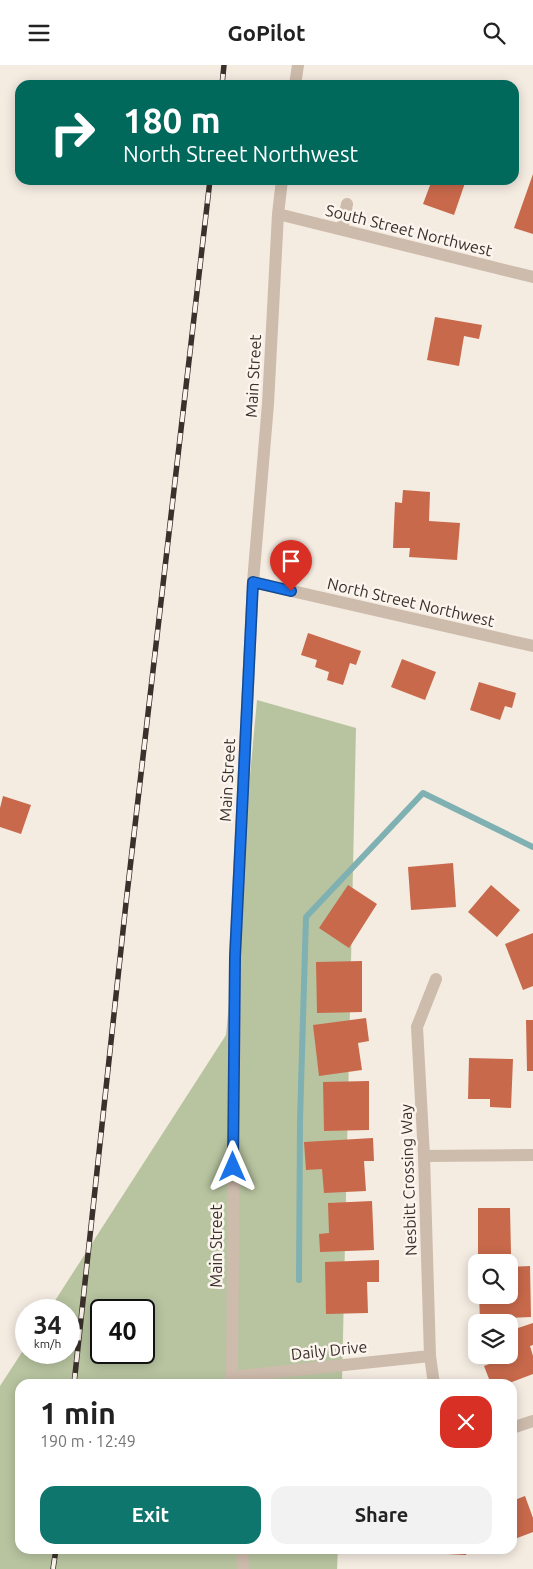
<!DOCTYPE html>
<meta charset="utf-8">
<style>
body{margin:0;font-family:Ubuntu,sans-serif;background:#f2f2f2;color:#222;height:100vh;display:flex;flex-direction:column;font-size:19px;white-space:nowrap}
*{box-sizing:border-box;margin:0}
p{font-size:16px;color:#767676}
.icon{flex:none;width:28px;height:28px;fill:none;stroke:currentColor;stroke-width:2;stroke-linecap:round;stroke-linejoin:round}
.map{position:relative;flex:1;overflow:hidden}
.drawer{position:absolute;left:15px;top:1314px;width:502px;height:175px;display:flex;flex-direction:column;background:#fff;border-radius:15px;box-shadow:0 2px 12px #0003}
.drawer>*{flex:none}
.banner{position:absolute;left:15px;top:15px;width:504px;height:105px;border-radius:15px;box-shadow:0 2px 12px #0003;background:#00695c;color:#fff;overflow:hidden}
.tools{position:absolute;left:468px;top:1189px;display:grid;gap:10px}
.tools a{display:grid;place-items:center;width:50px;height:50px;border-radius:10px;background:#fff;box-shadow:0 2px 12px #0003;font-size:25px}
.speed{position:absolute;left:15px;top:1234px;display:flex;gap:10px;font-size:25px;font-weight:700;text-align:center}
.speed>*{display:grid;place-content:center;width:65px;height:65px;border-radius:50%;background:#fff;box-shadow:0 2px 12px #0003;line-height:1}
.speed small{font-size:12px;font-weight:400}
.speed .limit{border:2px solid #111;border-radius:8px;background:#fff;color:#111}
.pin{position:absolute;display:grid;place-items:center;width:42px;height:42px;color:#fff;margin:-51px -21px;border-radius:50% 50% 50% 0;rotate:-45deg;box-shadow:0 0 5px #0007}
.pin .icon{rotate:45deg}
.me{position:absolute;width:55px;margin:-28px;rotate:0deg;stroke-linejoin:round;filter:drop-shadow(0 0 4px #0008)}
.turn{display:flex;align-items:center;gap:18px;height:105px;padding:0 25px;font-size:22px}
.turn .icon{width:65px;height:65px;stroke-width:2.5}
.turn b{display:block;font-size:35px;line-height:42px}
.round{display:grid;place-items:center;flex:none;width:52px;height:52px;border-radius:15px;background:#f2f2f2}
.overview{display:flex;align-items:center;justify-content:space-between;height:85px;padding:0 25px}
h1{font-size:30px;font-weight:700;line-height:38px}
.action{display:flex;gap:10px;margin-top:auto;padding:10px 25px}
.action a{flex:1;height:58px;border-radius:15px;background:#0f766e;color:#fff;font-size:20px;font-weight:700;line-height:58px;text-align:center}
.action a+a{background:#f2f2f2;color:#222}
header{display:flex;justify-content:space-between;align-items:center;height:65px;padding:0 25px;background:#fff;font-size:22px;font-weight:700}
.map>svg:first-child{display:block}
.green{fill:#b8c4a0;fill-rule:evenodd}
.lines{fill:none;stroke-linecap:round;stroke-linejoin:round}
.stream{stroke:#7fb0b2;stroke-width:6}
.building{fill:#c8694b}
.minor{stroke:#cdbbac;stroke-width:12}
.rail-casing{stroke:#3b302b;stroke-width:5.5}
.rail{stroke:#fbf5ee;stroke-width:4;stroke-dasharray:11;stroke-linecap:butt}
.route-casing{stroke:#114b97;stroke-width:12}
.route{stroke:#1a73e8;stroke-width:9}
.labels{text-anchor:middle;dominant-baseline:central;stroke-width:5;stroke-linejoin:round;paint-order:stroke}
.street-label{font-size:16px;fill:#3b302b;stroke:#fbf5ee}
</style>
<header><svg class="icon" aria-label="menu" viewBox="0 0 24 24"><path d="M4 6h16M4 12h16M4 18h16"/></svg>GoPilot<svg class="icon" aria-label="search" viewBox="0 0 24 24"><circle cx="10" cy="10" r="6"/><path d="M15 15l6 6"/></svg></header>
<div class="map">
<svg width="533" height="1504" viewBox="0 0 533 1504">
<rect width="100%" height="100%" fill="#f4ebe1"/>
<path class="green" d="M 257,635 L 356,663 L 342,1319 L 20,1319 L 20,1484 L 338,1484 L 337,1504 L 0,1504 L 0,1321 L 26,1281 L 26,1288 L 69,1288 L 69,1245 L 49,1245 L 226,970 ZM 101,1245 L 144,1245 L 144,1288 L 101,1288 Z"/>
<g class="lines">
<path class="stream" d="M 299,1215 L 300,1055 L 306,852 L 423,728 L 533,782"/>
</g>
<path class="building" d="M 533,109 L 533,169 L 514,163 Z
M 432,115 L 466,115 L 454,150 L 423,139 Z
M 435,252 L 482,260 L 479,274 L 464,271 L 459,301 L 427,295 Z
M 403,425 L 430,427 L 429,456 L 460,458 L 457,495 L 409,492 L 410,483 L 393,483 L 395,437 L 402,438 Z
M 308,568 L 361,586 L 356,600 L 350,598 L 343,620 L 327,615 L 329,607 L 315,602 L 317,595 L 301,590 Z
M 402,594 L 436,607 L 425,635 L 391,622 Z
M 479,617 L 516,628 L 512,643 L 505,641 L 500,655 L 470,645 Z
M 3,731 L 31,740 L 21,769 L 0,762 L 0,743 Z
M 453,798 L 456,842 L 411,845 L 408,802 Z
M 348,820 L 377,839 L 349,883 L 319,863 Z
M 491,820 L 520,845 L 497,872 L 468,847 Z
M 533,868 L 533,921 L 523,925 L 505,879 Z
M 362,896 L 362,947 L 317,948 L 316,897 Z
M 366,953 L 369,976 L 358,978 L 362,1005 L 319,1011 L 313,960 Z
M 526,955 L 533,955 L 533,1006 L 527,1006 Z
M 469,993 L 513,994 L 511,1043 L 490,1042 L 490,1034 L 468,1034 Z
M 369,1016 L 369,1065 L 324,1066 L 323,1017 Z
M 373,1073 L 374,1096 L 364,1096 L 366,1126 L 324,1128 L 322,1104 L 306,1105 L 304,1077 Z
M 372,1136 L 374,1185 L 320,1187 L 319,1169 L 329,1168 L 328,1138 Z
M 478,1143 L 510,1143 L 511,1189 L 478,1189 Z
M 379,1195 L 379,1217 L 367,1217 L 368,1248 L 326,1249 L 325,1197 Z
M 530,1201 L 531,1252 L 480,1254 L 479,1230 L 509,1230 L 509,1202 Z
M 533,1258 L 533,1280 L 530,1281 L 533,1291 L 533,1309 L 507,1319 L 491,1319 L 484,1301 L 492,1298 L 489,1290 L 509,1290 L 509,1266 Z
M 525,1431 L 533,1453 L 533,1467 L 512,1475 L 512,1436 Z
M 428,1484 L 467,1484 L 466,1490 L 428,1488 Z"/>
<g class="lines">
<path class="minor" d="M 295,20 L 298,0
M 278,149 L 533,212
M 342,164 L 347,139
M 253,517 L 533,581
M 424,1091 L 533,1090
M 231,1312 L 430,1291
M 232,1319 L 235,891 L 253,517 L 268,339 L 278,149 L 282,115
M 434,1319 L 430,1291 L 424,1091 L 417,962 L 436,914
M 512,1363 L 533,1356
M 242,1484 L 243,1504"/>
<g class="rail-casing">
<path id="rail" d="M 222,20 L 224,0
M 74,1319 L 126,838 L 210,115
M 53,1504 L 56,1484"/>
</g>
<use href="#rail" class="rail"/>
</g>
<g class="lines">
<g class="route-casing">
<path id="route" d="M 233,1102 L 235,892 L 253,517 L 291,526"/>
</g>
<use href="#route" class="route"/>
</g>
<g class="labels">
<g class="street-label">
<text transform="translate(409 165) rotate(14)">South Street Northwest</text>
<text transform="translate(253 311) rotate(-87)">Main Street</text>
<text transform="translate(411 537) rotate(13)">North Street Northwest</text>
<text transform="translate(227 715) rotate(-87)">Main Street</text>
<text transform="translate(408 1115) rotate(-92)">Nesbitt Crossing Way</text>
<text transform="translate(216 1181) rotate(-90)">Main Street</text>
<text transform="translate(329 1285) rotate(-6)">Daily Drive</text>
</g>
</g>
</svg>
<div class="tools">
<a><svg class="icon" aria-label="search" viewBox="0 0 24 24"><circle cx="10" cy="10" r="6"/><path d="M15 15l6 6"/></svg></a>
<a><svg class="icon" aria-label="layers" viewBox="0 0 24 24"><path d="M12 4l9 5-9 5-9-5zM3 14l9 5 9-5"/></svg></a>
</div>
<div class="speed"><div>34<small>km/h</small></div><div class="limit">40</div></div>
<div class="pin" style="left:291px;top:526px;background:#d93025"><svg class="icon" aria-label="arrive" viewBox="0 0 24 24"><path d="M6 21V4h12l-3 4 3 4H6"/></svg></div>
<svg class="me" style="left:233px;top:1102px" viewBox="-20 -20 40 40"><path d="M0-17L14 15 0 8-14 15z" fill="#1a73e8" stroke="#fff" stroke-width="4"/></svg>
<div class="banner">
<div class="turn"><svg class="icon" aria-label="right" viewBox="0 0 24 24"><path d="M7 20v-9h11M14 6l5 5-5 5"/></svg><div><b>180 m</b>North Street Northwest</div></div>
</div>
<section class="drawer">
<div class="overview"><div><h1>1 min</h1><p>190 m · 12:49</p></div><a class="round" style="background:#d93025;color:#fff"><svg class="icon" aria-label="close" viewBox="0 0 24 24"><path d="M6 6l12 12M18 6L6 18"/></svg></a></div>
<div class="action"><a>Exit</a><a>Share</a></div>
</section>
</div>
